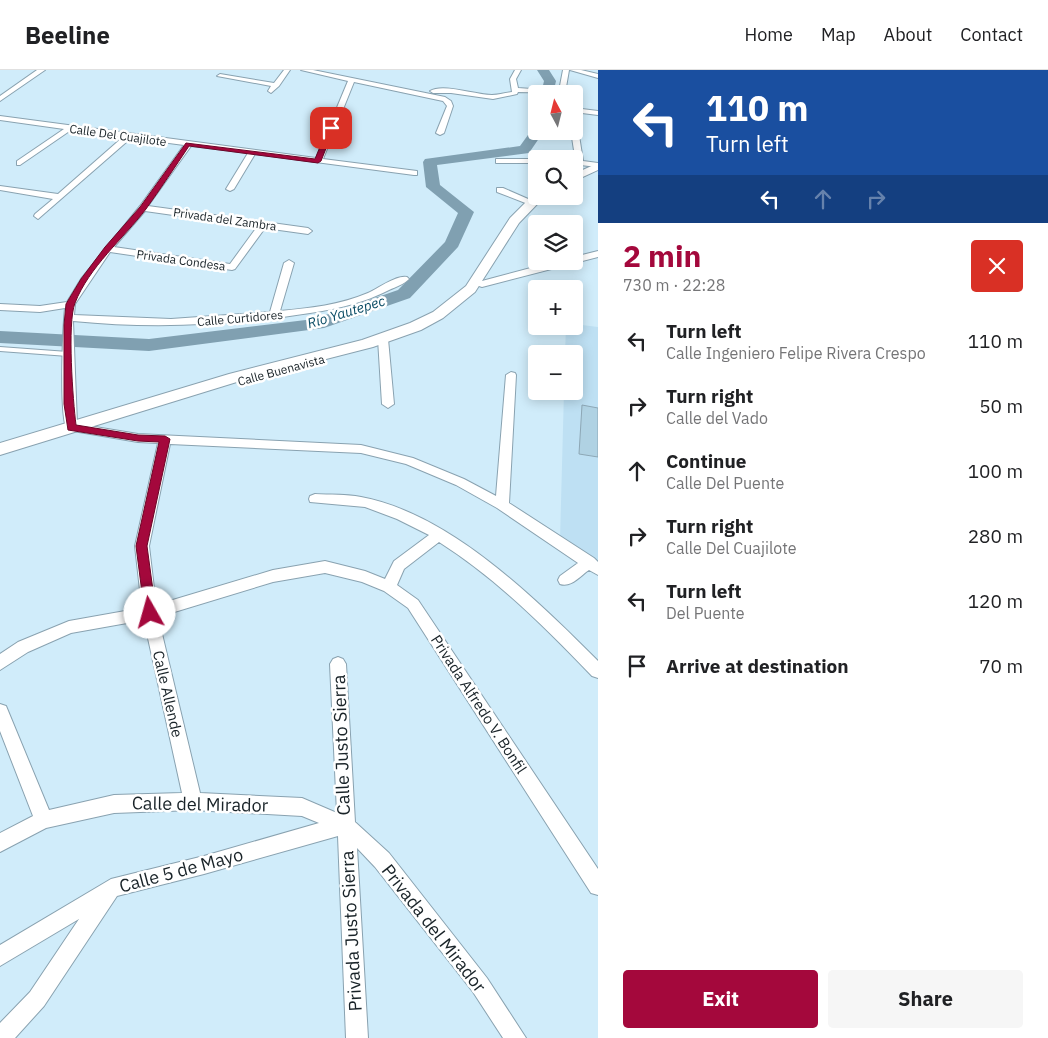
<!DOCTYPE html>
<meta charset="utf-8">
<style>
body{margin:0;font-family:"IBM Plex Sans",sans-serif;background:#f6f6f6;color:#202124;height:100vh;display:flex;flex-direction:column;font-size:19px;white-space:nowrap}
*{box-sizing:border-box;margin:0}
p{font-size:16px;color:#757577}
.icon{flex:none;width:28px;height:28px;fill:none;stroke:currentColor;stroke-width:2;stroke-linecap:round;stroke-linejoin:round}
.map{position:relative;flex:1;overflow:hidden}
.panel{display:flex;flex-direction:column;background:#fff;width:450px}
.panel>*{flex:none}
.banner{background:#1a4fa0;color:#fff;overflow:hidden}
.needle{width:32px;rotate:353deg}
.fabs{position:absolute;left:528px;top:15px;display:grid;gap:10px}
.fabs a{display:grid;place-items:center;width:55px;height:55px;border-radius:5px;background:#fff;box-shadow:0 2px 12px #0003;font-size:25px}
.pin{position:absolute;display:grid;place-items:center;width:42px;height:42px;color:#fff;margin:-21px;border-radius:10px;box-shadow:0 2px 8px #0006}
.me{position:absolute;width:55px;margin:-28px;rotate:353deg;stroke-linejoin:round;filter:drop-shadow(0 0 4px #0008)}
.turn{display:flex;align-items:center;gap:18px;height:105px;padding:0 25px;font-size:22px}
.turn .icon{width:65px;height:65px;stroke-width:2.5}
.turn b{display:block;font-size:35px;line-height:42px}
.lanes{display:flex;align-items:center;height:48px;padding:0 25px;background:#0003;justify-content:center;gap:25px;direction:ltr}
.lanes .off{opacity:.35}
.round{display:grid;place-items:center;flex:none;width:52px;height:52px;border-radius:5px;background:#f6f6f6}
.headline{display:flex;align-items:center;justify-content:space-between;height:85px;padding:0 25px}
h1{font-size:30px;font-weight:700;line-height:38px;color:#a4083c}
.primary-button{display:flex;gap:10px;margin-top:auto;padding:10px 25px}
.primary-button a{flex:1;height:58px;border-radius:5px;background:#a4083c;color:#fff;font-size:20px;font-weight:700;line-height:58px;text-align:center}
.primary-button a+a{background:#f6f6f6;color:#202124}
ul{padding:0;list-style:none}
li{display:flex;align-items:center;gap:15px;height:65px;padding:0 25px}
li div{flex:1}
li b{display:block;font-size:19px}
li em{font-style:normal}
header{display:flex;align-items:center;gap:30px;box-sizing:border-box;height:70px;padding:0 25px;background:#fff;border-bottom:1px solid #e0e0e0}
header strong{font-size:24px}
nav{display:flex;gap:28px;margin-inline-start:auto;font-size:18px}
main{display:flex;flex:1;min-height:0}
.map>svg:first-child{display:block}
.built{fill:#bee0f3}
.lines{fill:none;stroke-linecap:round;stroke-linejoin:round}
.river{fill:#80a0b1;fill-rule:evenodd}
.building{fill:#b0d2e3;stroke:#8da7b5}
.lane-casing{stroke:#89a2b0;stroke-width:2}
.street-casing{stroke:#89a2b0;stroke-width:2}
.secondary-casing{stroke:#89a2b0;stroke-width:2}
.lane{fill:#fff;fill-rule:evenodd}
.street{fill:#fff;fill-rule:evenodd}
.secondary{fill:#fff;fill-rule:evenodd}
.route{fill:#a4083c;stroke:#6b0527}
.labels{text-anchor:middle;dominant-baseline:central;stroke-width:5;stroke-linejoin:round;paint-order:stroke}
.far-street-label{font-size:12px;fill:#192328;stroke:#fff}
.far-water-label{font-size:14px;font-style:italic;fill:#064962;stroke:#fff}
.street-label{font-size:15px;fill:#192328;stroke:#fff}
.near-street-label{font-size:18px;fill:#192328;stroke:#fff}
</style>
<header>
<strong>Beeline</strong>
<nav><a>Home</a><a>Map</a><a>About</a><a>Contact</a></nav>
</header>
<main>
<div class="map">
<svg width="598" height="968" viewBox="0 0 598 968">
<rect width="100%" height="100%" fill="#d0ecfa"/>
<path class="built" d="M 574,254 L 598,257 L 598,497 L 560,470 L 564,321 L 574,321 L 574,284 L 565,284 L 566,256 L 574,256 Z"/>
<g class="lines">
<path class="river" d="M 537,0 L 549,0 L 556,11 L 553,24 L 541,24 L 544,11 Z
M 533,58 L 536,58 L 536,61 L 544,61 L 529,83 L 437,95 L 440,115 L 474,142 L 458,177 L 410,228 L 324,258 L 149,281 L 0,273 L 0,261 L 149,269 L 314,249 L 398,220 L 445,172 L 458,143 L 426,117 L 423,92 L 425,89 L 520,76 Z"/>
</g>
<path class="building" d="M 582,335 L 598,338 L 598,387 L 579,384 Z"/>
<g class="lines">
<g class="lane-casing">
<path id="lane" d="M 0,277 L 68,282 L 71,284 L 68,286 L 0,281 Z"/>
</g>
<g class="street-casing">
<path id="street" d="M 37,0 L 45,0 L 0,31 L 0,26 Z
M 284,0 L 290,0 L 279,16 L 271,23 L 268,21 L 271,16 L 217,6 L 220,4 L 274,13 Z
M 301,0 L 313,0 L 445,27 L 451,31 L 453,36 L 444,63 L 440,65 L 436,63 L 447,36 L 443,31 L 354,12 L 323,89 L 417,101 L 417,105 L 414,105 L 255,84 L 234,119 L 230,121 L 226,119 L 248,83 L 191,76 L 148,136 L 308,158 L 312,161 L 308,164 L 265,158 L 235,199 L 232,200 L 110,182 L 75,234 L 74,245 L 171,249 L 270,242 L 284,193 L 289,190 L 294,193 L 280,241 C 310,238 340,235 368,223 C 379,218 396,205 407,207 L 409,209 C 404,214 396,217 389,220 C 356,237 319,242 283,247 C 213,256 143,258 73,251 L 77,354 L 138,364 L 361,375 L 413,388 L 464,409 L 496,426 L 506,305 L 511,302 L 515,303 L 516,305 L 509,433 L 594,488 L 598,492 L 598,505 L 589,500 C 580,506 571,518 560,514 L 558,510 L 560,506 L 578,493 L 497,438 L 456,415 L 406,394 L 361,383 L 170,374 L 149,476 L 156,535 L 273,500 L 325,491 L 365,501 L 385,509 L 394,491 L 429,465 L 397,449 L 365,437 L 310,432 L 309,429 L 310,426 L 315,424 C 330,425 346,424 361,427 C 449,443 536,529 598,591 L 598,608 L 592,606 C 545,557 497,509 439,472 L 404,499 L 397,515 L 418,530 L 598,799 L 598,825 L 591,823 L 408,538 L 384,521 L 362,512 L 325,503 L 273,512 L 158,547 L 200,723 L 302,728 L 337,743 L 330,594 L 333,589 L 338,587 L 343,589 L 346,594 L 355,752 L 389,783 L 487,908 L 526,968 L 503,968 L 473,922 L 375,797 L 357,778 L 368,968 L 346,968 L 338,766 L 204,804 L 117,826 L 44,936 L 15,968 L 0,968 L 0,953 L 30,922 L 79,849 L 0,896 L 0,875 L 111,809 L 204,786 L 319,753 L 302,746 L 193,740 L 114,743 L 46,758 L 0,782 L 0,763 L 33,746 L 0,661 L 0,634 L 6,636 L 49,740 L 114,725 L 182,723 L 144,550 L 71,563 L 28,582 L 0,600 L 0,584 L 18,572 L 69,551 L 142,538 L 135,476 L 158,373 L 138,372 L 67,360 C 59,345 63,258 65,238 L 40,242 L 0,240 L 0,234 L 40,236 L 67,232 L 81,209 L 140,136 L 184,75 L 131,68 L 38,149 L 34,146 L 35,144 L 53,129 L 0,120 L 0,116 L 58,124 L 123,67 L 71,60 L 20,95 L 17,95 L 17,91 L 64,59 L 0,50 L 0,46 L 316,88 L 348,11 ZM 145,141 L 257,157 L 230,194 L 114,177 Z
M 515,0 L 521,0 L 516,9 L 518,18 L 559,21 L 563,0 L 569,0 L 565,23 L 518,22 L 517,24 L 493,29 L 451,23 L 433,23 L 430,21 C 443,13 476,25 492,25 C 498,25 505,23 512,22 L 510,9 Z
M 570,0 L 581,0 L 598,4 L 598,8 Z
M 574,38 L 598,41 L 598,45 L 574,42 Z
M 574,57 L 578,59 L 583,91 L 598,93 L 598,97 L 580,95 L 576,93 L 571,61 L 574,61 Z
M 496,89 L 536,89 L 536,93 L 496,93 Z
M 497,118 L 503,118 L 535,132 L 528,134 L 497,122 Z
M 598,181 L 598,187 L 482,217 L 470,213 L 472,211 L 482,211 L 557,191 L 574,191 L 574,187 Z
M 383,266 L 388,269 L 394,334 L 388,338 L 382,334 L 378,269 Z"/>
</g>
<g class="secondary-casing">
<path id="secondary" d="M 598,93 L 598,100 L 574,111 L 574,104 Z
M 535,123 L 536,126 L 545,126 L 519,153 L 475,222 L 443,248 L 421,260 L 373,277 L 240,311 L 0,385 L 0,373 L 229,304 L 362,270 L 410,253 L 433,242 L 466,216 L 510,148 Z"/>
</g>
<use href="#lane" class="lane"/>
<use href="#street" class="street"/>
<use href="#secondary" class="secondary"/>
</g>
<path class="route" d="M 331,57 L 334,58 L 321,91 L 318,93 L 189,76 C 175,97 161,118 146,139 C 123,169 89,197 75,233 C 67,253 73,331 76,355 L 138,365 L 165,366 L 170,369 L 147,476 L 156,543 L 154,546 L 145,546 L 136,476 L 159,372 L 138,371 L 68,360 L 64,334 L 64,255 L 66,234 L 81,209 L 105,177 L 140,137 L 186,73 L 315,89 L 328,58 Z"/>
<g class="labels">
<g class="far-street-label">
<text transform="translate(118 65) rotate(8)">Calle Del Cuajilote</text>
<text transform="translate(225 149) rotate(8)">Privada del Zambra</text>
<text transform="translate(181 190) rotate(8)">Privada Condesa</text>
<text transform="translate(240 248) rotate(-5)">Calle Curtidores</text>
<text transform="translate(281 300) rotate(-15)">Calle Buenavista</text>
</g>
<g class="far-water-label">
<text transform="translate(346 242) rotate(-17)">Río Yautepec</text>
</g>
<g class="street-label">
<text transform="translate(168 624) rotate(77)">Calle Allende</text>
<text transform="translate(479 634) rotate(57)">Privada Alfredo V. Bonfil</text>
</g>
<g class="near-street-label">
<text transform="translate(341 675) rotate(-92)">Calle Justo Sierra</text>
<text transform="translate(200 734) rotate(1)">Calle del Mirador</text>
<text transform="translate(181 800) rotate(-15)">Calle 5 de Mayo</text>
<text transform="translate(434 858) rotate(52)">Privada del Mirador</text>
<text transform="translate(351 861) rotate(-93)">Privada Justo Sierra</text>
</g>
</g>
</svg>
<div class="fabs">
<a><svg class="needle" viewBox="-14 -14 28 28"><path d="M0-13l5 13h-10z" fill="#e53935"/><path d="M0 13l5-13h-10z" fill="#757577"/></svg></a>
<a><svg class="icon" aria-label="search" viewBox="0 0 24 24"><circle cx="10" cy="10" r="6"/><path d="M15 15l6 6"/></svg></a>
<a><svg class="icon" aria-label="layers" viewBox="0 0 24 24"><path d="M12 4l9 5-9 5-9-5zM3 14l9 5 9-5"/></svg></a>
<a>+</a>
<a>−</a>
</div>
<div class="pin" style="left:331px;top:58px;background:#d93025"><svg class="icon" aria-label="arrive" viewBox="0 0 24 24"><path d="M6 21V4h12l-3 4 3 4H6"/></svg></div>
<svg class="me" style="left:150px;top:543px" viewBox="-20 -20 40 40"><circle r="19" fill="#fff"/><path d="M0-13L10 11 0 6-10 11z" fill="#a4083c"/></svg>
</div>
<section class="panel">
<div class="banner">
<div class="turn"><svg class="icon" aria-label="left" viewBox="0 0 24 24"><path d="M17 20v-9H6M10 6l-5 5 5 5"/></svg><div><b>110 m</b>Turn left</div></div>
<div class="lanes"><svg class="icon" aria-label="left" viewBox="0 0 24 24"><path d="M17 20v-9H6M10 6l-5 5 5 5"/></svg><svg class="icon off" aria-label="ahead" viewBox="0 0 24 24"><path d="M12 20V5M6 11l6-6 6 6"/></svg><svg class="icon off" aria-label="right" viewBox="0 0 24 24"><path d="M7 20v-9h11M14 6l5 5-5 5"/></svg></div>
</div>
<div class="headline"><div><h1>2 min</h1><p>730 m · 22:28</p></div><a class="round" style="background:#d93025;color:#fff"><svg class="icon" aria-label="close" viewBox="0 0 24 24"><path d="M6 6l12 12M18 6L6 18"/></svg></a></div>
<ul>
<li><svg class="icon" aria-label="left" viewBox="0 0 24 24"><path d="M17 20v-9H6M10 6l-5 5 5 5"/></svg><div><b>Turn left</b><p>Calle Ingeniero Felipe Rivera Crespo</p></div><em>110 m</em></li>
<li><svg class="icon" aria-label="right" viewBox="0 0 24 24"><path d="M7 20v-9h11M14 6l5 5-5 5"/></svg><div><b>Turn right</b><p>Calle del Vado</p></div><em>50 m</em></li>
<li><svg class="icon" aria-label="ahead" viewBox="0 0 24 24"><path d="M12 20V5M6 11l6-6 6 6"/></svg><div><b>Continue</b><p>Calle Del Puente</p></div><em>100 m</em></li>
<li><svg class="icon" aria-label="right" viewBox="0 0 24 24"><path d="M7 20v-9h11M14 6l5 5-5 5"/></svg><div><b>Turn right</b><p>Calle Del Cuajilote</p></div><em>280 m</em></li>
<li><svg class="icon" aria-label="left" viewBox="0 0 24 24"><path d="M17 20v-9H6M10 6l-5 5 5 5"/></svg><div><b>Turn left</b><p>Del Puente</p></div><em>120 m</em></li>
<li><svg class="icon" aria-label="arrive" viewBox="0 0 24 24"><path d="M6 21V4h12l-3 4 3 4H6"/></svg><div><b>Arrive at destination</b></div><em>70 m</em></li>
</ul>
<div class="primary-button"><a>Exit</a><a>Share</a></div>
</section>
</main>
